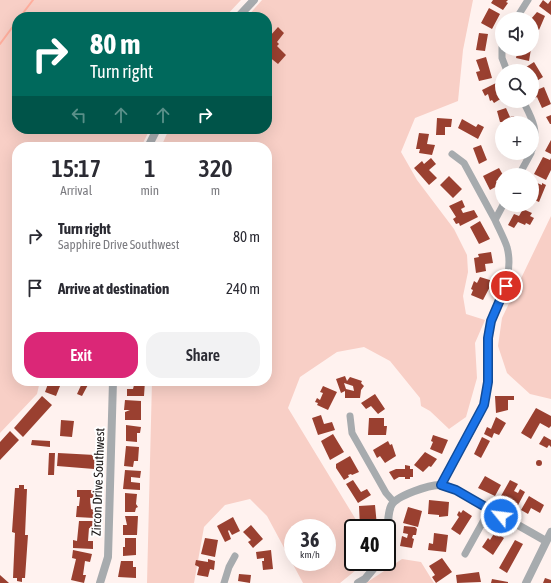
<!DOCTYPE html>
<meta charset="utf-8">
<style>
body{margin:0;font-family:"Asap Condensed",sans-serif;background:#f2f2f3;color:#2b2b33;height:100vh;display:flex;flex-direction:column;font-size:15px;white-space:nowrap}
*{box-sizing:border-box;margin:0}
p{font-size:13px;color:#7c7c81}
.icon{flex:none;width:22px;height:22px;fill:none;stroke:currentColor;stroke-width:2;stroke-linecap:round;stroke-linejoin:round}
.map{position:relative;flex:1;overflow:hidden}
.details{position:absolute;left:12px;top:142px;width:260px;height:244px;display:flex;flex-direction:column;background:#fff;border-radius:16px;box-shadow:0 4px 16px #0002}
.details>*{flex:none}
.hud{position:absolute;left:12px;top:12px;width:260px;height:122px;border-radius:16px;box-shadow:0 4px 16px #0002;background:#00695c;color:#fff;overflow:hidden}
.buttons{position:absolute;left:495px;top:12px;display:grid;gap:8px}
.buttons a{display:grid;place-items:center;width:44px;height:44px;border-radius:50%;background:#fff;box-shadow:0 4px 16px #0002;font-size:20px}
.speed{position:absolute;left:284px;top:519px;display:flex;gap:8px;font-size:20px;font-weight:700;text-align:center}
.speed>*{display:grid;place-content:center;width:52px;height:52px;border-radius:50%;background:#fff;box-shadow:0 4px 16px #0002;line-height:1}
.speed small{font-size:10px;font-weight:400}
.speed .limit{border:2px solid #111;border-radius:6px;background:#fff;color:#111}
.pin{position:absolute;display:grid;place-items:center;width:34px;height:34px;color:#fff;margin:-17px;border:2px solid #fff;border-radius:50%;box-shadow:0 1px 4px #0007}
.me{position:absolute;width:44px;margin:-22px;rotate:299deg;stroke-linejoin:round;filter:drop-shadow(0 0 3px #0008)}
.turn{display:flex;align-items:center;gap:14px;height:84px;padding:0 12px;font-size:18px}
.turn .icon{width:52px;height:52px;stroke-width:2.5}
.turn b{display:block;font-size:28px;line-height:34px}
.lanes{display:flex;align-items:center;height:38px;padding:0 12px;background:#0003;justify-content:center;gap:20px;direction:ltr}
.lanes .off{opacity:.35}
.eta{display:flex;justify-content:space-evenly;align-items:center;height:68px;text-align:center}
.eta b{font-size:24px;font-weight:600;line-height:28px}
.primary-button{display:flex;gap:8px;margin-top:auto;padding:8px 12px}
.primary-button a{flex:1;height:46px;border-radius:16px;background:#db2777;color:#fff;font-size:16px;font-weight:600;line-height:46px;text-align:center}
.primary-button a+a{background:#f2f2f3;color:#2b2b33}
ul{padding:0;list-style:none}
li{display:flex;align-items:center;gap:12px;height:52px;padding:0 12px}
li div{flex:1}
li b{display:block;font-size:15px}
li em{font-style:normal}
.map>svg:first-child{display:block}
.green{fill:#f8cfc6;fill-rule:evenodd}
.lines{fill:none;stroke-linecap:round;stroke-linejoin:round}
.stream{stroke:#ffae9d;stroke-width:2}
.building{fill:#9a4030;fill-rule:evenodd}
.minor{stroke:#a7abae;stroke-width:7}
.tertiary{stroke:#a7abae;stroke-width:8}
.route-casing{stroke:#114b97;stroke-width:10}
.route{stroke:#1a73e8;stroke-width:7}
.labels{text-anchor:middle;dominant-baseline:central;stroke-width:4;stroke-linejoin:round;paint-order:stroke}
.street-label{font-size:13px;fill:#151110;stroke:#fff}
</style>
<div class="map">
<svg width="551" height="583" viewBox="0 0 551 583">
<rect width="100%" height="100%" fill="#fff2ef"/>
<path class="green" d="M 0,0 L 241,0 L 225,17 L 17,17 L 17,129 L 150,129 L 141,147 L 17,147 L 17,381 L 40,381 L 37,394 L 0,433 Z
M 262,0 L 473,0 L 463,50 L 458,101 L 415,118 L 401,152 L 417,180 L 454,229 L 467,255 L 468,272 L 463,296 L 466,314 L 485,320 L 475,343 L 477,378 L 466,417 L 449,429 L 430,411 L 421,406 L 420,398 L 390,361 L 364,347 L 337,352 L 300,377 L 288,408 L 361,528 L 353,528 L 353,562 L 366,562 L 340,583 L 303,583 L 267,516 L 250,499 L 225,505 L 204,527 L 194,583 L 147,583 L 152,381 L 267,381 L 267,147 L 161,147 L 169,129 L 267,129 L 267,17 L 247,17 ZM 293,528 L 327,528 L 327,562 L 293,562 Z
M 551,216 L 551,399 L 530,394 L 507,373 L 498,346 L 502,318 Z
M 402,559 L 421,562 L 434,583 L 366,583 Z"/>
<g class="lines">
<path class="stream" d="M 20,17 L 33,0
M 0,44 L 17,21"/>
</g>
<path class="building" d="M 493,0 L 508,0 L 506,2 L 508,3 L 503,10 L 491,3 Z
M 543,0 L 548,4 L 551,0 L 551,15 L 539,6 Z
M 489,8 L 500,14 L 492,29 L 481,23 Z
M 537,12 L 545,16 L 539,30 L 532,27 L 531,19 Z
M 278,27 L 284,33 L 277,42 L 279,44 L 277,46 L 286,55 L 278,64 L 268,56 L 267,57 L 267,33 L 270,36 Z
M 479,33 L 488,34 L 485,51 L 476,50 Z
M 518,49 L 531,49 L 529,61 L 516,58 Z
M 486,57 L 492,78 L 479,81 L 476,72 L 480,71 L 476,60 Z
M 534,62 L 543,77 L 535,82 L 532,78 L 532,71 L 520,71 Z
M 496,83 L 502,98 L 494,103 L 492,100 L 490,101 L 488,94 L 485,96 L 482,90 Z
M 544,87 L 551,104 L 542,108 L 537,97 L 535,98 L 532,92 Z
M 506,108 L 510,117 L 514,116 L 517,123 L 500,122 L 497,111 Z
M 551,115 L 551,124 L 550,124 L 546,117 Z
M 437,118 L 452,119 L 451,127 L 445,127 L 445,135 L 436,135 Z
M 462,119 L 476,127 L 478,124 L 484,127 L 478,139 L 458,128 Z
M 419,133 L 429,134 L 427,144 L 435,145 L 432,155 L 419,153 L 420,149 L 416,149 Z
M 551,140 L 551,154 L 545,151 Z
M 481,145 L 487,160 L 479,164 L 473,148 Z
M 543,157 L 550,160 L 551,158 L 551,170 L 546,180 L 534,174 Z
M 431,158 L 436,164 L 429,170 L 437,178 L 429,185 L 414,168 L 422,161 L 424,164 Z
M 499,168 L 503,175 L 502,178 L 496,181 L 499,185 L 490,190 L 483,176 Z
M 449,176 L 462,189 L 453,198 L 440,185 Z
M 532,181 L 542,185 L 542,183 L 546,185 L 539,202 L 532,199 Z
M 462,200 L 465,207 L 461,209 L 463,213 L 474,210 L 478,217 L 460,226 L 459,223 L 456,224 L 453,219 L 456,217 L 449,206 Z
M 523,209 L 532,213 L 530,216 L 534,218 L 530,225 L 526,223 L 525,225 L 518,222 L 514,228 L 508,225 L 514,214 L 519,216 Z
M 480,221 L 490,239 L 479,244 L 470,227 Z
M 491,252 L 493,263 L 485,264 L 486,271 L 476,273 L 474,258 L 479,257 L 478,254 Z
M 480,277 L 493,281 L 483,300 L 471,295 L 473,290 L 471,289 L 474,281 L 477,283 Z
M 345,376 L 347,381 L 350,377 L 362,381 L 361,383 L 364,386 L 361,390 L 360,398 L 345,398 L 345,391 L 341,393 L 336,379 ZM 344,383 L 353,386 L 354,391 L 346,389 Z
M 49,381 L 62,381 L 56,396 L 45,392 Z
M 83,381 L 90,381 L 82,396 L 77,394 Z
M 135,381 L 145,381 L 144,396 L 127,396 L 127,389 L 133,389 Z
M 323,386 L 337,392 L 328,410 L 317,405 L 318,403 L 315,402 L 317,398 L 320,400 L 323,393 L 320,392 Z
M 375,394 L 385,409 L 378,414 L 371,406 L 366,409 L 361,403 Z
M 42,396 L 52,405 L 23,437 L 14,428 Z
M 495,396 L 514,396 L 514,400 L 508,400 L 508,410 L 496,413 Z
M 125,400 L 141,401 L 141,420 L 125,420 L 125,412 L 130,410 L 124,410 Z
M 536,408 L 551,416 L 551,426 L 549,428 L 540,423 L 531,439 L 521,433 Z
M 321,415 L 324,424 L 332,422 L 335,430 L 318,435 L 312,418 Z
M 496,417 L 506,423 L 499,435 L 494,433 L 492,438 L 484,434 L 487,427 L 491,429 Z
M 369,418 L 384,418 L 384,426 L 387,426 L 386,435 L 368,435 Z
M 61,420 L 74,421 L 72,437 L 60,436 Z
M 126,425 L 141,427 L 140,433 L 137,433 L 137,442 L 126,441 Z
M 10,431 L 19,440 L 0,460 L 0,442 Z
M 333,434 L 344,452 L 330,460 L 321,441 Z
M 433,435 L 448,440 L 442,454 L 430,449 L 433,442 L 431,441 Z
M 544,436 L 551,440 L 551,447 L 549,445 L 547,448 L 539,444 Z
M 482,437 L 490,441 L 481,458 L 474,454 Z
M 32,440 L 50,441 L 50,447 L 31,445 Z
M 388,441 L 390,445 L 392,444 L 396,456 L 385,463 L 380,456 L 377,458 L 373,450 Z
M 126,446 L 139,447 L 138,461 L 134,461 L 133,467 L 124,466 Z
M 425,452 L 437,459 L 431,467 L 429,466 L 423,472 L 414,465 Z
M 49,453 L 55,453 L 54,475 L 48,475 Z
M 58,453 L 95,455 L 94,469 L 57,466 Z
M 350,456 L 359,472 L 352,475 L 351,474 L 348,475 L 349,477 L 344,480 L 336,468 L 336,464 Z
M536 463a3 3 0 1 1 6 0a3 3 0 1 1-6 0Z
M 405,465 L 410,466 L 410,469 L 413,469 L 413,477 L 410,477 L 410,479 L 405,479 L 405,477 L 399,477 L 394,480 L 389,472 L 396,469 L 405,469 Z
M 125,470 L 141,471 L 140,478 L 131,477 L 131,482 L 140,483 L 140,490 L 123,489 Z
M 485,476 L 501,485 L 495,496 L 478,488 Z
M 353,480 L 361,492 L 367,489 L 371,495 L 358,503 L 346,484 Z
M 510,480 L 518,484 L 514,491 L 518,493 L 520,489 L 525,492 L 517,507 L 501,496 Z
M 19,485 L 24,485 L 24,489 L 27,489 L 25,535 L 28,535 L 25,578 L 22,578 L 22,582 L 17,581 L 17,578 L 13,578 L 15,533 L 12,532 L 15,488 L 19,488 Z
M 77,490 L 95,490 L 95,498 L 90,498 L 91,509 L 94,510 L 94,518 L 76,517 L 77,506 L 79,506 L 80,497 L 77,497 Z
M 125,493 L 137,494 L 136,504 L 138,507 L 136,508 L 135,512 L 125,512 Z
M 529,496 L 544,505 L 540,513 L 531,508 L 528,514 L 521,510 Z
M 429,500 L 449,502 L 448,516 L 439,517 L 439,515 L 428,514 Z
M 375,505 L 377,526 L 360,527 L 359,506 Z
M 408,507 L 422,511 L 418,527 L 403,523 Z
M 463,510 L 472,516 L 460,535 L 451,529 L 459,517 L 457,515 L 459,511 L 461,513 Z
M 125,516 L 138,516 L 137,535 L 123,535 L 123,525 L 127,525 Z
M 233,517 L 240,531 L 232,535 L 229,530 L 228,531 L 231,539 L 225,542 L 217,526 Z
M 79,521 L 93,521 L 92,529 L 89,528 L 88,541 L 93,541 L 93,549 L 73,548 L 73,540 L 77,541 Z
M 251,525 L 263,539 L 253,548 L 248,542 L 251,540 L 243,532 Z
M 404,526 L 415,527 L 417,529 L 416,535 L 413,535 L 412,538 L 414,539 L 412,548 L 400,546 L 402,536 L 407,538 L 408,534 L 403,533 Z
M 495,532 L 504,538 L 493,555 L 482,547 L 488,538 L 490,540 Z
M 434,533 L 448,535 L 446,552 L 428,550 L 429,543 L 433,544 Z
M 125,538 L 136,538 L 136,555 L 123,556 L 123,547 L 125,547 Z
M 205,538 L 218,540 L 215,557 L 201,554 Z
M 515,540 L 523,544 L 507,573 L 499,568 Z
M 73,550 L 92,554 L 90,562 L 85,561 L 83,575 L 86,575 L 84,583 L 71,580 L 76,559 L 72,558 Z
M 271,550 L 273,569 L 263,570 L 262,561 L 264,561 L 264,558 L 257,559 L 256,552 Z
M 442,558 L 452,572 L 436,583 L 432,577 L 435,575 L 429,566 Z
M 208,559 L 215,561 L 214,570 L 210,569 L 208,577 L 197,575 L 199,567 L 195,565 L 196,560 L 208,562 Z
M 121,561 L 133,561 L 133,567 L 136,567 L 136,578 L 118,577 Z
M 479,572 L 481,582 L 457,583 L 456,575 Z
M 239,574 L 251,575 L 250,583 L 238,581 Z
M 0,575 L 9,583 L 0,583 Z
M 545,578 L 551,580 L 551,583 L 543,583 Z
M 492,579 L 508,582 L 508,583 L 491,583 Z"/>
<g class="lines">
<path class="minor" d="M 516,19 L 528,0
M 502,47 L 502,58 L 507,71
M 523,101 C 531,117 540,131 532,150
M 452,154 L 464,163 L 495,220
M 519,175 L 531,153
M 350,416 L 352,433 L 386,493 L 394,502
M 441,485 C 453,458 474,433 484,404 C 491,382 484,360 488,338 C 492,307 516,280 507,247 C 504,238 499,229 495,220 L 503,205
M 465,554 L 490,509
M 224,583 L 229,567 L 235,556"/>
<path class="tertiary" d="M 238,17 L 254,0
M 148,147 L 157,129
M 387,540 C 388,530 387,515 391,506 C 395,496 431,484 441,485 C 446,485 451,488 456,490 L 546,541
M 100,583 L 108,557 L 113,381
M 358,583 L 365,579 L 379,562
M 526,583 L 551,532"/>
</g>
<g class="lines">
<g class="route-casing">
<path id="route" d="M 501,516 L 456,490 L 441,485 L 484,405 L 488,382 L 488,338 L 491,321 L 506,286"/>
</g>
<use href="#route" class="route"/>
</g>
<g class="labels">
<g class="street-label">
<text transform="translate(98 482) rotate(-88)">Zircon Drive Southwest</text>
</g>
</g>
</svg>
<div class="buttons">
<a><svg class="icon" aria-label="sound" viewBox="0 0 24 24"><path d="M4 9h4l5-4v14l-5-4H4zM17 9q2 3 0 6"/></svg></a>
<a><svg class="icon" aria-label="search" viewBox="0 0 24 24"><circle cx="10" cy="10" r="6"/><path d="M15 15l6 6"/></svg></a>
<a>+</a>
<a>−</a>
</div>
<div class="speed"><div>36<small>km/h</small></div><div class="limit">40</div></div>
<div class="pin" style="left:506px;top:286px;background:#d93025"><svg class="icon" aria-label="arrive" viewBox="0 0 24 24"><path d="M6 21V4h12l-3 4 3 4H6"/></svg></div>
<svg class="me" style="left:501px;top:516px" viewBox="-20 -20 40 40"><circle r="17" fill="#1a73e8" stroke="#fff" stroke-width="3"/><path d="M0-11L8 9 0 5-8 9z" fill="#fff"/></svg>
<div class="hud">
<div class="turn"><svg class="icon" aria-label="right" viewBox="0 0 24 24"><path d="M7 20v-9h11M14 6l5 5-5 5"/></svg><div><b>80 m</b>Turn right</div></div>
<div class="lanes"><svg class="icon off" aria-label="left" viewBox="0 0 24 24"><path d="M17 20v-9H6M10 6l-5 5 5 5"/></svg><svg class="icon off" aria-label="ahead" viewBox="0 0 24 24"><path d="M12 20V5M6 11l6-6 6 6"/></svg><svg class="icon off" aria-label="ahead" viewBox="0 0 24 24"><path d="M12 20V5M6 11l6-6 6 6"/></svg><svg class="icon" aria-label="right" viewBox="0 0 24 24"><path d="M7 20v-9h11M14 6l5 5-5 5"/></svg></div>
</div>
<section class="details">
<div class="eta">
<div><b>15:17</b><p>Arrival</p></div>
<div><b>1</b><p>min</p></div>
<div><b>320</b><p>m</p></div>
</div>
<ul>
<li><svg class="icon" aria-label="right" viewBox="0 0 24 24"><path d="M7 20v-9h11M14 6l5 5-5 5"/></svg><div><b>Turn right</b><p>Sapphire Drive Southwest</p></div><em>80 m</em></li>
<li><svg class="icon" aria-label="arrive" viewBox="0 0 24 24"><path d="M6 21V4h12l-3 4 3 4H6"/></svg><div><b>Arrive at destination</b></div><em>240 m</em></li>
</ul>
<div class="primary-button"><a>Exit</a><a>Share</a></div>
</section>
</div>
